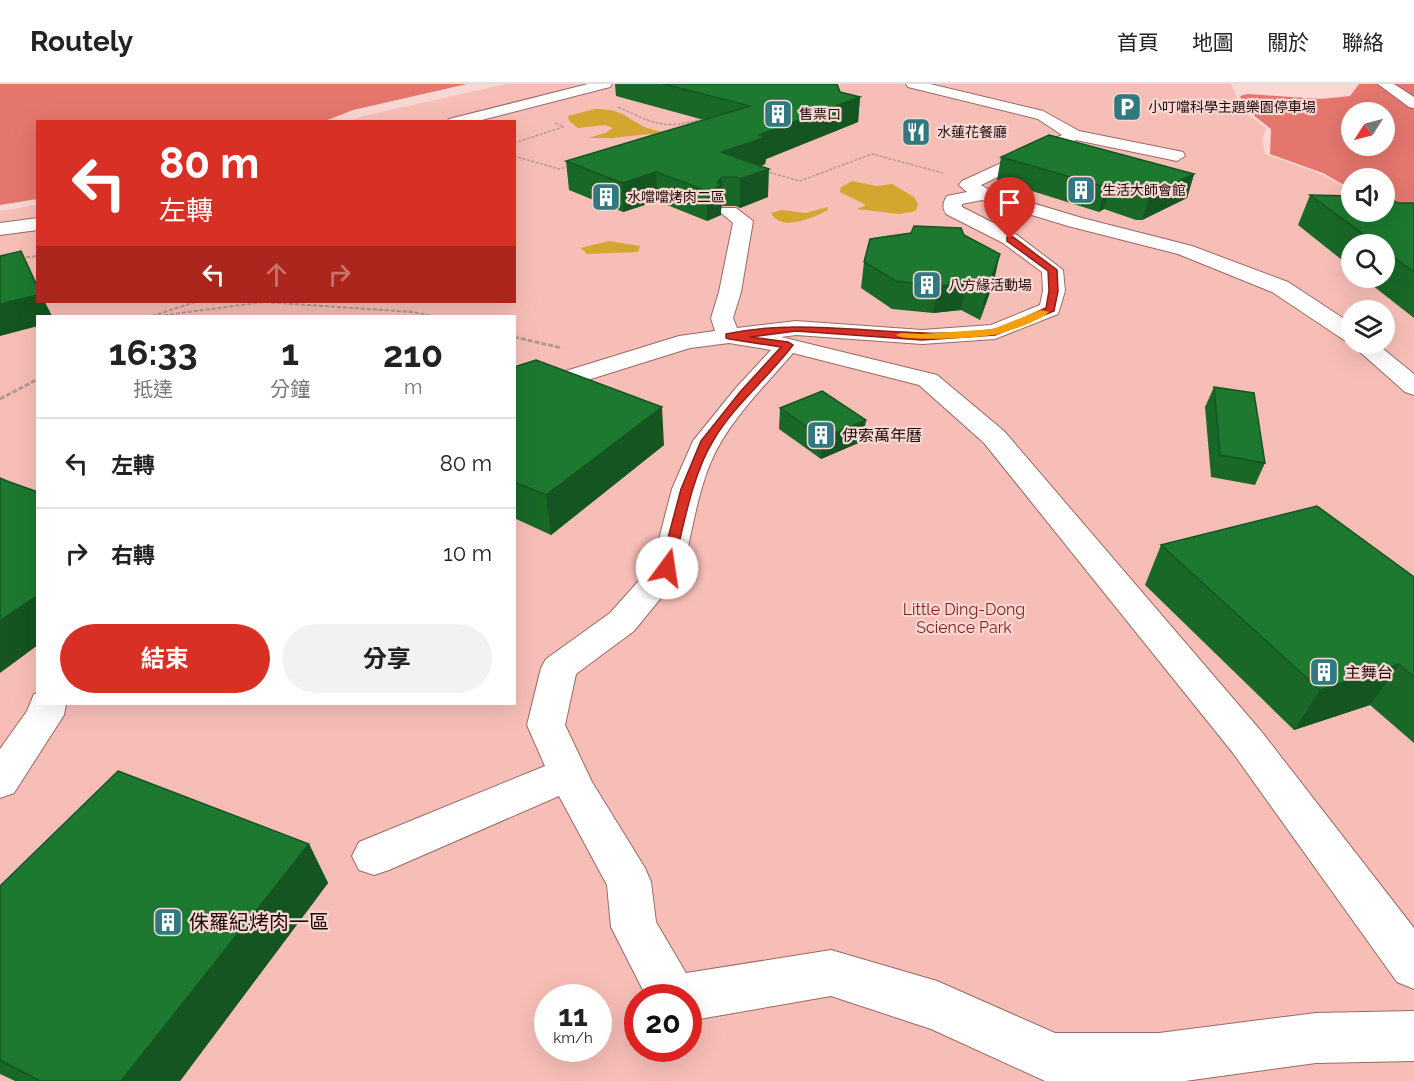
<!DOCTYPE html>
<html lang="zh-TW">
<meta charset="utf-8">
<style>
body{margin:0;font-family:Raleway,"Noto Sans TC",sans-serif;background:#f2f2f2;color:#222;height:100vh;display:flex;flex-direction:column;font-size:22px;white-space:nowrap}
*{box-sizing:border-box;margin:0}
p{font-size:20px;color:#767676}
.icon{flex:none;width:33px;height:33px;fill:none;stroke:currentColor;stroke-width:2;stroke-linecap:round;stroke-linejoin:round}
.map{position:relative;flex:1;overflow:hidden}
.panel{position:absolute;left:36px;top:231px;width:480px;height:390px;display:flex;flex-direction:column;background:#fff;border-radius:0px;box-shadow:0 6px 24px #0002}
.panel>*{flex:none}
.guide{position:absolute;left:36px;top:36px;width:480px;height:183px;border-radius:0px;box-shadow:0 6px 24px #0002;background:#d93025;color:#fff;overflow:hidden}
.needle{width:39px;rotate:234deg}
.tools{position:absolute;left:1341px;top:18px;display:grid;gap:12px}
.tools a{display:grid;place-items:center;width:54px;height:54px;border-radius:50%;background:#fff;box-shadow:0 6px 24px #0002;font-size:30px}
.speed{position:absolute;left:534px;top:900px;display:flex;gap:12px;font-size:30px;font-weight:700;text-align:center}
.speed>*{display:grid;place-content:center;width:78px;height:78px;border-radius:50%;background:#fff;box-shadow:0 6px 24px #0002;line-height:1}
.speed small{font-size:15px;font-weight:400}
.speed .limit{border:9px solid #d22;background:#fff;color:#111}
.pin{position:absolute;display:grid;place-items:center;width:51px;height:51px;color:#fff;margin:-62px -26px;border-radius:50% 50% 50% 0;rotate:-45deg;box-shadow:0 0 6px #0007}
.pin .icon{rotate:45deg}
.me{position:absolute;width:66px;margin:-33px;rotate:14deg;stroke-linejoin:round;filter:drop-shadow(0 0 4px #0008)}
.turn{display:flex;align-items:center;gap:21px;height:126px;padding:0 24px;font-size:27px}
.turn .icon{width:78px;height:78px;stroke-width:2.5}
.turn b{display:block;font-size:42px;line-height:51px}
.lanes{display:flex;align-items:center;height:57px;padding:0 24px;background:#0003;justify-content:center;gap:30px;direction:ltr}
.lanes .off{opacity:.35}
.eta{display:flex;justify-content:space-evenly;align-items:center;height:102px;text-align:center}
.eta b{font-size:36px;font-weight:700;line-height:42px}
.action{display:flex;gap:12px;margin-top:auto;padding:12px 24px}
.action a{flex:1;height:69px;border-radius:36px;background:#d93025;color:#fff;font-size:24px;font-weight:700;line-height:69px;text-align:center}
.action a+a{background:#f2f2f2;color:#222}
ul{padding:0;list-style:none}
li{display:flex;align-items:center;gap:18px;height:90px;padding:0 24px;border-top:2px solid #e0e0e0}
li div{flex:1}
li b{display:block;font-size:22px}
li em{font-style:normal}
header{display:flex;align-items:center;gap:36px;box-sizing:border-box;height:84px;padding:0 30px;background:#fff;border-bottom:2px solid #e0e0e0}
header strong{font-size:28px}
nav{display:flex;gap:33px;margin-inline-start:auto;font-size:21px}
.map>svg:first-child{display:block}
.green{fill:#f7beb7;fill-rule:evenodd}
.forest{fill:#e4766d;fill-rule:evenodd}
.water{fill:#d3a62f}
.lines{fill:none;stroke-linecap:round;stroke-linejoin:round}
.minor-casing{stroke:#996964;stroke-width:2}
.path-far2{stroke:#b59895;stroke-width:1.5;stroke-dasharray:3 1.5;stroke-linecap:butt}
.path-far1{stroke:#b59895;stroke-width:2;stroke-dasharray:4 2;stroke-linecap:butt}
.path{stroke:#b59895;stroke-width:3;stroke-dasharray:5 2;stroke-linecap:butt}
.minor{fill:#fff;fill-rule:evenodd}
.wall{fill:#196828}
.shaded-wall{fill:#145521}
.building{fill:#1d792f;stroke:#145521;stroke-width:1.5}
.route{fill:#d93025;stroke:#8d1f18;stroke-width:1.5}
.slow{fill:#f59e0b}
.labels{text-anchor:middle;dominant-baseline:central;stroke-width:4.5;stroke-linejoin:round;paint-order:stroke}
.far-poi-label{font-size:14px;fill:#1d0b09;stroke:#f9d7d3;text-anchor:start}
.poi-label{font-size:16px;fill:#1d0b09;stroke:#f9d7d3;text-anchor:start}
.park-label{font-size:16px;fill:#811e1d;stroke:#f9d7d3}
.near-poi-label{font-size:20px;fill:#1d0b09;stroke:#f9d7d3;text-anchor:start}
</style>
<header>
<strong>Routely</strong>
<nav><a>首頁</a><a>地圖</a><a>關於</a><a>聯絡</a></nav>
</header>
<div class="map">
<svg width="1414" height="997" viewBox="0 0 1414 997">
<rect width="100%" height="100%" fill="#f9d7d3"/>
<path class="green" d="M 506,0 L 1231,0 L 1243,27 L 1266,44 L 1262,57 L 1265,70 L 1318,89 L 1351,106 L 1352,128 L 1384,128 L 1414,142 L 1414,997 L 0,997 L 0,127 L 37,121 L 38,218 L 514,218 L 514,38 L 351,37 L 364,32 ZM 1352,160 L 1384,160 L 1384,194 L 1352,194 ZM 1352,226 L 1384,226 L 1384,260 L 1352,260 ZM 38,232 L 514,232 L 514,620 L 38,620 ZM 548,914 L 598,914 L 598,964 L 548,964 ZM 638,914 L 688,914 L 688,964 L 638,964 Z"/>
<path class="forest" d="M 0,0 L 467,0 L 353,26 L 325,37 L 38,38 L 37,115 L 0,121 Z
M 1359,0 L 1414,0 L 1414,140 L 1385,123 L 1384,94 L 1352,94 L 1351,105 L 1323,89 L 1270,70 L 1271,45 L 1247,26 L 1240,12 L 1248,10 L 1321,15 L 1350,12 ZM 1352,28 L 1384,28 L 1384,62 L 1352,62 Z"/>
<path class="water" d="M 595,25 C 625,25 624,34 647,44 C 658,48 669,48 679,53 L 649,50 L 613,54 L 588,54 L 605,49 L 613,44 L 605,41 L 578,44 L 569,37 L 568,32 Z
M 852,97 L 876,102 L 892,100 L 914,113 L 918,120 L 916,127 L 899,130 L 857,125 L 866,121 L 840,108 L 841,103 Z
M 828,123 L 828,126 C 814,133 782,149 771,129 L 782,126 L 806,129 Z
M 609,157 L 640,162 L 638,168 L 587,170 L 581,164 Z"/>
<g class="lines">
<g class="minor-casing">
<path id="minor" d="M 588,0 L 612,0 L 610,3 L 474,38 L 447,38 L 449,35 Z
M 906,0 L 930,0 L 1043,27 L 1079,47 L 1183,68 L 1185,72 L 1177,77 L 1076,56 L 981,101 L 989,106 L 1082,134 L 1192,162 L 1288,198 L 1352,240 L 1352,258 L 1344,256 L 1272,208 L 1178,170 L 1068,142 L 982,116 L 962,120 L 962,123 L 1017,151 L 1063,186 L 1065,207 L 1058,230 L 995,255 L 922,260 L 796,251 L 781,253 L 937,291 L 1004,347 L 1261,647 L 1414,844 L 1414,905 L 1397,898 L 1233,669 L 984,359 L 919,301 L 793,269 C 769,297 740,326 721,358 C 699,394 693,445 683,485 L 678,493 L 634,547 L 576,590 L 565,641 L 592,698 L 645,784 L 651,798 L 656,838 L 686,889 L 831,866 L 937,897 L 1055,949 L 1159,949 L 1316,929 L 1414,927 L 1414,977 L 1316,979 L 1185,997 L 1045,997 L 931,945 L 831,912 L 688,937 L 688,914 L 647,914 L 611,843 L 607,801 L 559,712 L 389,786 L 374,791 L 359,786 L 352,772 L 359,758 L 545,682 L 527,641 L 541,584 L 546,575 L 610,529 L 652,482 L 672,405 L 693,357 L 735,305 L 771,266 L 729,259 L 690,264 L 514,319 L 514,303 L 679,252 L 715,247 L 711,234 L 719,208 L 733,139 L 720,128 L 722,124 L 736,124 L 753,137 L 741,208 L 733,234 L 737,244 L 796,237 L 922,246 L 991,241 L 1040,221 L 1043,207 L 1042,188 L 1003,159 L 946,130 C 942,124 943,118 947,112 L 967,108 L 959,101 L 962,97 L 1062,51 L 1038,35 L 908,3 Z
M 1378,0 L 1394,0 L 1414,13 L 1414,24 L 1409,23 Z
M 38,134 L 38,146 L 0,151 L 0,139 Z
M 1351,260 L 1377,260 L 1414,290 L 1414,311 L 1405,308 Z
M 38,609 L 38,620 L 66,620 L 64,631 L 14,709 L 0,714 L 0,665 L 27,627 L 34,610 Z"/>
</g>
<path class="path-far2" d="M 618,23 C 654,39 663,47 704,34
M 555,39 L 564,43
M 514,59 L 563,43
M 514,72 L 559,85 L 571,82
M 765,87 L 800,97 L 872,70 L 943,89"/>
<path class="path-far1" d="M 20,174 L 38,172
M 152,232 L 195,218
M 158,232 L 264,218 L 413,228 L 432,232
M 35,243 L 38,244
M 514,253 L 518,254"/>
<path class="path" d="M 514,253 L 562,264
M 0,315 L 38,295"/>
<use href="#minor" class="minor"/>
</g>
<path class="wall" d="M 615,0 L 821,0 L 840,8 L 860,13 L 858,38 L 766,75 L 765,80 L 761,82 L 768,113 L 740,124 L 736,122 L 722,122 L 721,124 L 721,131 L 707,137 L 657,117 L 623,128 L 569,106 L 566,77 L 704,36 L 616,12 Z
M 1001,73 L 1194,90 L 1187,114 L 1142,136 L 1136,136 L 1104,125 L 1099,128 L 997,96 Z
M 1310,111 L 1398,119 L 1414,119 L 1414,234 L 1363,194 L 1384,194 L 1384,160 L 1352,160 L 1352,184 L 1298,141 Z
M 964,151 L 994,197 L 980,236 L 961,226 L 933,229 L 892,225 L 861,204 L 864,178 Z
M 514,283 L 664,361 L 551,451 L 514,434 Z
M 1214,303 L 1265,379 L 1255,401 L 1211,393 L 1205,323 Z
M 780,324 L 863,357 L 821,375 L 779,345 Z
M 1161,461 L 1414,493 L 1414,659 L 1370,621 L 1294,646 L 1145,501 Z
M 309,760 L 328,799 L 180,997 L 15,997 L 0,990 L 0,802 Z"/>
<path class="shaded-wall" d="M 860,13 L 858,38 L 766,75 L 765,80 L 731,93 L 722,93 L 722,122 L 721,124 L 721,131 L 707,137 L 707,107 L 721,68 L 759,51 Z
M 769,85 L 768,113 L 740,124 L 740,95 Z
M 656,88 L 657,117 L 623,128 L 622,99 Z
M 1194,90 L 1187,114 L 1142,136 L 1150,111 Z
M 1111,101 L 1104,125 L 1099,128 L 1105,103 Z
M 1000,170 L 994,197 L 980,236 L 986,208 Z
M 966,199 L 961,226 L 933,229 L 938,202 Z
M 38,211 L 38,218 L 45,218 L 52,232 L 38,232 L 38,242 L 0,252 L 0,220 Z
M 662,323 L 664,361 L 551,451 L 546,411 Z
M 866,336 L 863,357 L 821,375 L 823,354 Z
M 38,511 L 38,561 L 0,589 L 0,537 Z
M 1399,580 L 1370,621 L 1294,646 L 1320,606 Z
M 309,760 L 328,799 L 180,997 L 121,997 Z"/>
<path class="building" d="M 663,0 L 837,0 L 840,8 L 860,13 L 759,51 L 766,53 L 721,68 L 769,85 L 740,95 L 737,93 L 722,93 L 718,98 L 721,102 L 707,107 L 656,88 L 622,99 L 566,77 L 750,22 Z
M 1049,51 L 1194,90 L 1150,111 L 1144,111 L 1111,101 L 1105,103 L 1001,73 Z
M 1310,111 L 1352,112 L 1352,128 L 1384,128 L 1384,112 L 1398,119 L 1414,119 L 1414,188 L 1384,166 L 1384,160 L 1377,160 Z
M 914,142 L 961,144 L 964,151 L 1000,170 L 986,208 L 966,199 L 938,202 L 896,197 L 864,178 L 870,155 L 911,149 Z
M 21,167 L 38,204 L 38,211 L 0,220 L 0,172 Z
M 536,276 L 662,323 L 546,411 L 514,398 L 514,283 Z
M 1214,303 L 1254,309 L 1265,379 L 1220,371 Z
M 822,307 L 866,336 L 823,354 L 780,324 Z
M 0,394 L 7,397 L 38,408 L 38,511 L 0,537 Z
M 1317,422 L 1414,493 L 1414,593 L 1399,580 L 1320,606 L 1161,461 Z
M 118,687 L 309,760 L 121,997 L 40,997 L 0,976 L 0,802 Z"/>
<path class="route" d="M 1007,153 L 1013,153 L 1057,186 L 1058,207 L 1054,227 L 995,251 L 922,256 L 796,247 L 750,253 L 788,258 L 793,261 C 768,294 734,321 713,357 C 692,391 683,445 673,484 L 667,489 L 662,488 L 660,484 L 681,405 L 701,357 L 740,308 L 781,263 L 729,255 L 726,254 L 726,250 C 813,231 902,258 991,246 C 1009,243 1029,231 1046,224 L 1049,207 L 1048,187 L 1007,157 Z"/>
<path class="slow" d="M 1041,226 L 1049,228 C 1037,238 1013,246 998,250 C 984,254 905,258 896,251 L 901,249 L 922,250 L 993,245 Z"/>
<defs>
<g id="parking-square" transform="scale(1.5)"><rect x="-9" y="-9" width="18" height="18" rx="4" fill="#307981" stroke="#f9d7d3"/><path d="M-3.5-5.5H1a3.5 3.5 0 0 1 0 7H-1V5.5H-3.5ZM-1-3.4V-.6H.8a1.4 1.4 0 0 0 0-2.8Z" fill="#fff"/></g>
<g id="building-square" transform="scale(1.5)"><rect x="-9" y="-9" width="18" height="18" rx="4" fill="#307981" stroke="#f9d7d3"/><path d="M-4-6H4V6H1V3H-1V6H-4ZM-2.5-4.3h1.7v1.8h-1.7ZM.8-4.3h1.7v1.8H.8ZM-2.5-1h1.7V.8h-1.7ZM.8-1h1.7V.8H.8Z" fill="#fff"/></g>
<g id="restaurant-square" transform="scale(1.5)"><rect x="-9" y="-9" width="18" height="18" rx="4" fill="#307981" stroke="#f9d7d3"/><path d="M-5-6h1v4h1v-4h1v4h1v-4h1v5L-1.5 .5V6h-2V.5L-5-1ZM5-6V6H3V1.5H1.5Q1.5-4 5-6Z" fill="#fff"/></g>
</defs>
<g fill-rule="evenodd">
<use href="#parking-square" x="1127" y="23"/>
<use href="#building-square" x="778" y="30"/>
<use href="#restaurant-square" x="916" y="48"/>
<use href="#building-square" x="1081" y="106"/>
<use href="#building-square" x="606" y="113"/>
<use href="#building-square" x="927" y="201"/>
<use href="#building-square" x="821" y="351"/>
<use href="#building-square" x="1324" y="588"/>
<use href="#building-square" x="168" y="838"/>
</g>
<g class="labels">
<g class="far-poi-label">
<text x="1148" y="23">小叮噹科學主題樂園停車場</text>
<text x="799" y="30">售票口</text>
<text x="937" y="48">水蓮花餐廳</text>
<text x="1102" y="106">生活大師會館</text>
<text x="627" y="113">水噹噹烤肉二區</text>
<text x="948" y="201">八方緣活動場</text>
</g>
<g class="poi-label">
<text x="842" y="351">伊索萬年曆</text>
<text x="1345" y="588">主舞台</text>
</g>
<g class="park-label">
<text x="964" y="525">Little Ding-Dong<tspan x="964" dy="18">Science Park</tspan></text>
</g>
<g class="near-poi-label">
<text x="189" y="838">侏羅紀烤肉一區</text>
</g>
</g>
</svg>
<div class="tools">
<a><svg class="needle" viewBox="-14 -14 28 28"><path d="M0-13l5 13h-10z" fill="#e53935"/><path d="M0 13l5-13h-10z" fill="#767676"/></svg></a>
<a><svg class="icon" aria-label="sound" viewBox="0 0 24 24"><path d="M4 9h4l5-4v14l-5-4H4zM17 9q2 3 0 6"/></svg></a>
<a><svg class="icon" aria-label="search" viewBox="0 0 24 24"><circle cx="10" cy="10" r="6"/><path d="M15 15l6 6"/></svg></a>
<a><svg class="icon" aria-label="layers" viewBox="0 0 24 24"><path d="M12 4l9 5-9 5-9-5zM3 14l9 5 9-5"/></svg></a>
</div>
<div class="speed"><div>11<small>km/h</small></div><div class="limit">20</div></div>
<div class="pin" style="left:1010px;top:155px;background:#d93025"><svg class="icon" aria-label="arrive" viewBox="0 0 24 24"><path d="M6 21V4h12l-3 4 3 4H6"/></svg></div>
<svg class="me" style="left:667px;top:484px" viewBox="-20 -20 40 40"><circle r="19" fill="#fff"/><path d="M0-13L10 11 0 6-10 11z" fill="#d93025"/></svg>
<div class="guide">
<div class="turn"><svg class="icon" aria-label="left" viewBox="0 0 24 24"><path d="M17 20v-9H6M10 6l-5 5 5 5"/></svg><div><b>80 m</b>左轉</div></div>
<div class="lanes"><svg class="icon" aria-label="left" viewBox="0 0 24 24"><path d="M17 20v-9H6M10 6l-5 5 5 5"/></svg><svg class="icon off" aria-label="ahead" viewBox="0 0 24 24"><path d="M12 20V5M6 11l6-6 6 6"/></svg><svg class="icon off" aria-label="right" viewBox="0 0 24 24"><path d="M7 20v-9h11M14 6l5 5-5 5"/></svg></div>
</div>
<section class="panel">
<div class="eta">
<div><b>16:33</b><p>抵達</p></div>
<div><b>1</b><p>分鐘</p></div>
<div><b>210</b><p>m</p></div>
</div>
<ul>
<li><svg class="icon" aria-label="left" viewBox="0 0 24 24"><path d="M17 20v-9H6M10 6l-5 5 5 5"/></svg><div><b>左轉</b></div><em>80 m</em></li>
<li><svg class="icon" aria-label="right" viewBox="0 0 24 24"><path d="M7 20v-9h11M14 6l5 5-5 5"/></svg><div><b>右轉</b></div><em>10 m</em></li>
</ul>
<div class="action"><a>結束</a><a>分享</a></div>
</section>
</div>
